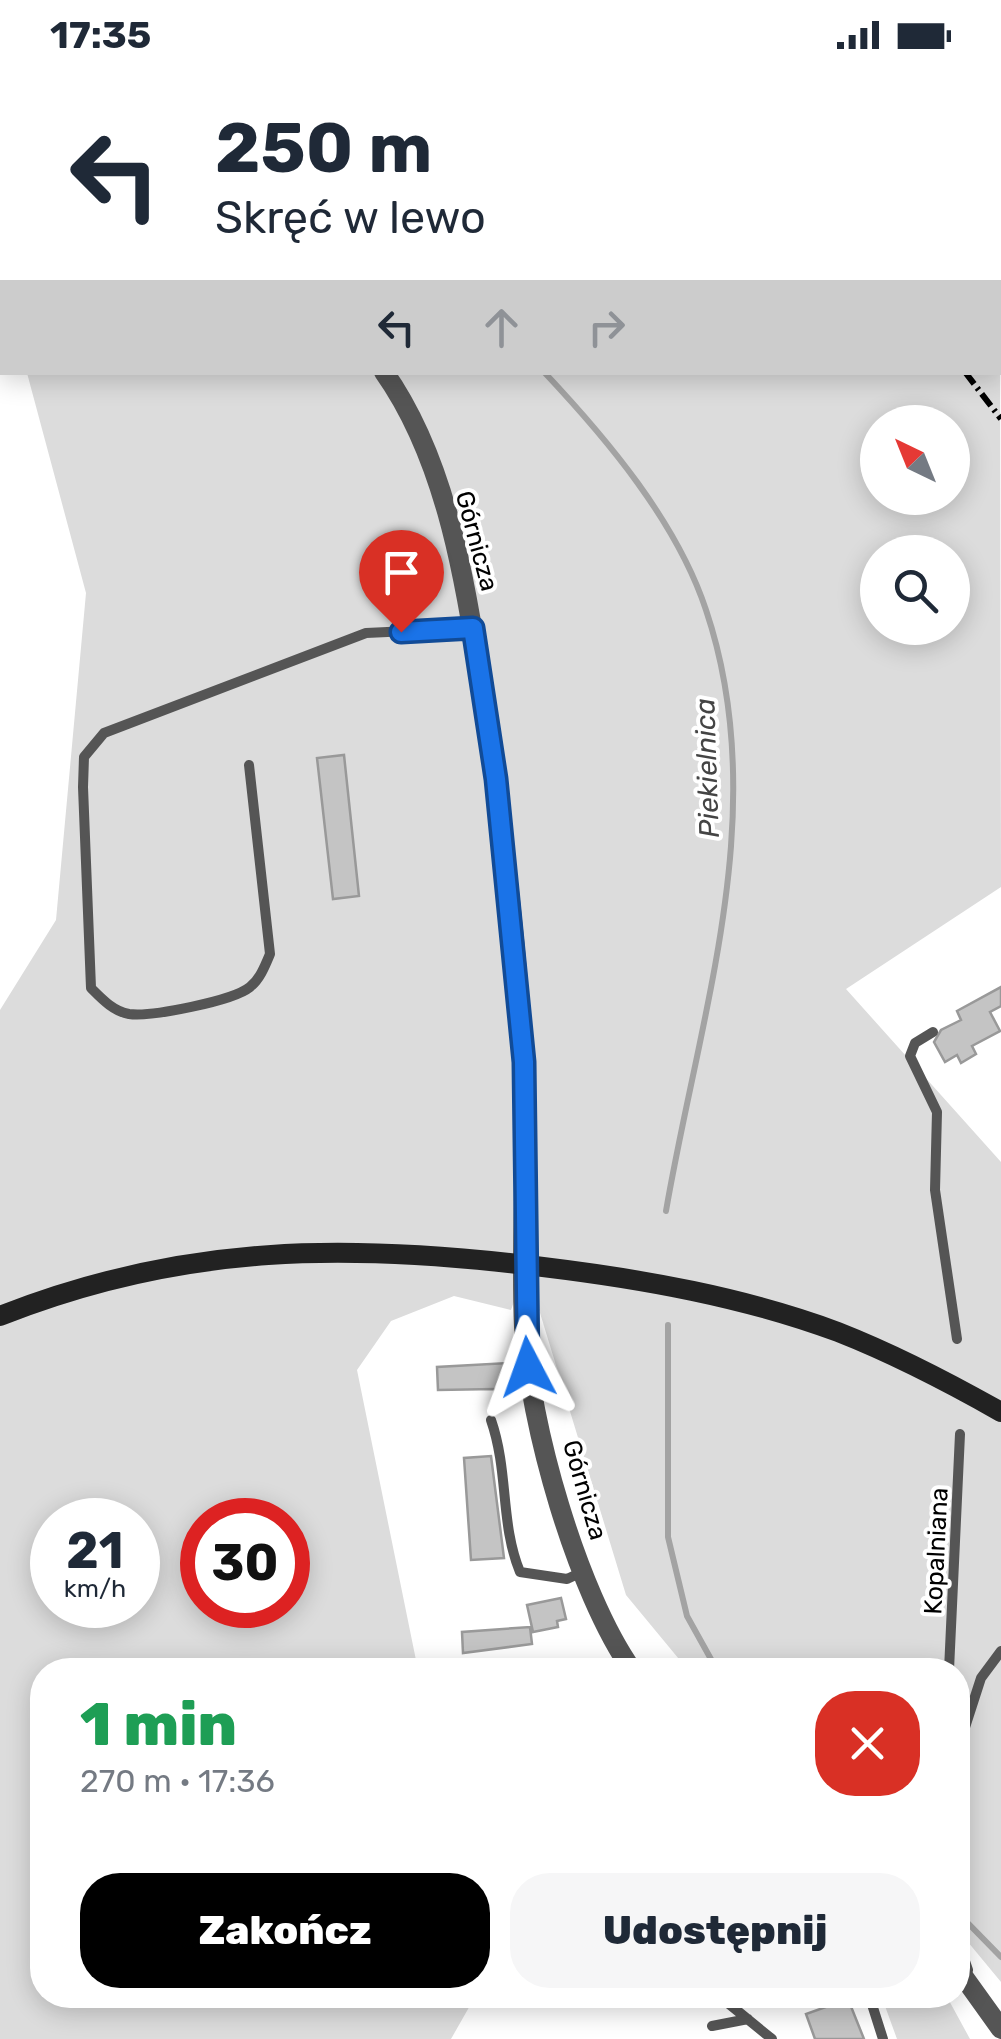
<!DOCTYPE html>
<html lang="pl">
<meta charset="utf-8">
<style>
body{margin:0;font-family:Rubik,sans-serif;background:#f6f6f7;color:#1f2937;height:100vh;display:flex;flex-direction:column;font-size:38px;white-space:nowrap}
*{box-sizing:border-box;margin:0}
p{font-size:32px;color:#747a83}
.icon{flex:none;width:55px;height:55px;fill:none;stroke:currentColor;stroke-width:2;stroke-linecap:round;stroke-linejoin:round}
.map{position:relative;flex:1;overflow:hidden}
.panel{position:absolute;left:30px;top:1588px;width:940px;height:350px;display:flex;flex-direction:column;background:#fff;border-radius:40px;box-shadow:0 5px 25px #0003}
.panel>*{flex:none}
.guide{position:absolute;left:0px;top:0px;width:1002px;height:305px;box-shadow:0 5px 25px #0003;background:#fff;color:#1f2937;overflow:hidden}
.needle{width:65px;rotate:317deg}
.tools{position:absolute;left:860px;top:335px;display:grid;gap:20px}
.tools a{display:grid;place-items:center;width:110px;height:110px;border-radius:50%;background:#fff;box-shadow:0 5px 25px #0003;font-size:50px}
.speed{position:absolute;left:30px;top:1428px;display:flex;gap:20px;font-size:50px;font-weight:700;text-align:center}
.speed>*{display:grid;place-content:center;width:130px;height:130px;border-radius:50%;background:#fff;box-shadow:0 5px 25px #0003;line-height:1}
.speed small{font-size:25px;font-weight:400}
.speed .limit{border:15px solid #d22;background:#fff;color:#111}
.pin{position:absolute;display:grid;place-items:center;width:85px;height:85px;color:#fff;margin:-102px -42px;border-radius:50% 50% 50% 0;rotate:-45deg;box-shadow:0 0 10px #0007}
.pin .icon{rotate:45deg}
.me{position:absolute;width:110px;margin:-55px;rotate:356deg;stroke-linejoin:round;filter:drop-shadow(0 0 8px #0008)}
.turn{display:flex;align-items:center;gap:35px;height:210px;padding:0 50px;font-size:45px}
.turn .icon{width:130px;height:130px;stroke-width:2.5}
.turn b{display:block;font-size:70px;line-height:85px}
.lanes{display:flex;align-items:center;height:95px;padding:0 50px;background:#0003;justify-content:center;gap:50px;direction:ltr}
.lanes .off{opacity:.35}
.round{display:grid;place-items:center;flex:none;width:105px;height:105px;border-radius:40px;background:#f6f6f7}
.overview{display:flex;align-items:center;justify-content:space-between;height:170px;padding:0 50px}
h1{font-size:60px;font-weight:800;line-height:75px;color:#1e9e55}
.action{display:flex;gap:20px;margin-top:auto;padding:20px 50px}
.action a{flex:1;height:115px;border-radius:40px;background:#000;color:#fff;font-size:40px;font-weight:800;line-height:115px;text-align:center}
.action a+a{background:#f6f6f7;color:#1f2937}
.status{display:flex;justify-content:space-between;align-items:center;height:70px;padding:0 50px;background:#fff;direction:ltr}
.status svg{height:28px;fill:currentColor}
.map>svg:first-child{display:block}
.green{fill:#dcdcdc;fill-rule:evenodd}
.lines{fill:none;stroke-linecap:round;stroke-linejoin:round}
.stream{stroke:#a3a3a3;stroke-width:6}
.building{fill:#c4c4c4;stroke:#999;stroke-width:2.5}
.service{stroke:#555;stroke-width:10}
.minor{stroke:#555;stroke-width:20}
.secondary{stroke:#222;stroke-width:20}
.rail{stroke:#000;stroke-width:6;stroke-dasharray:15 5 2.5 5;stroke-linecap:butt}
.route-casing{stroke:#114b97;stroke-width:25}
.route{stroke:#1a73e8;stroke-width:18}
.labels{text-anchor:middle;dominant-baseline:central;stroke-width:8;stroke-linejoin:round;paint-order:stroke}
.street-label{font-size:25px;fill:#000;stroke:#fff}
.water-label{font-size:28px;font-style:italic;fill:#444;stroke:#fff}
</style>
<div class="status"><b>17:35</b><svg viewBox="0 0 49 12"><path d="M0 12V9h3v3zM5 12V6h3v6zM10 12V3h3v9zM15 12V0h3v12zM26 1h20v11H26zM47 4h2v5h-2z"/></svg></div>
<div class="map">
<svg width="1001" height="1969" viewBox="0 0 1001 1969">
<rect width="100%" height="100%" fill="#fff"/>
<path class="green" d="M 154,0 L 836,0 L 838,2 L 156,2 Z
M 1000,238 L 1001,817 L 846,919 L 1001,1092 L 1001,1912 L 958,1860 L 958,1600 L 688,1600 L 626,1525 L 526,1197 L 511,1240 L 454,1226 L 391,1251 L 357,1300 L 418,1600 L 42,1600 L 42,1925 L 476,1925 L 451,1969 L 0,1969 L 0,940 L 56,850 L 86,523 L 27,303 L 1000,302 ZM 878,352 L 952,352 L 952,428 L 878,428 ZM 878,482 L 952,482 L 952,558 L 878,558 ZM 52,1450 L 138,1450 L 138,1535 L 52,1535 ZM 202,1450 L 288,1450 L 288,1535 L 202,1535 Z
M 881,1925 L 946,1925 L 970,1969 L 897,1969 Z"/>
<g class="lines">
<path class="stream" d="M 125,0 L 127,2
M 544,302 C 607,369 677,452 706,540 C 773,739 700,943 666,1141
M 668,1255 L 668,1467 L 687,1546 L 717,1600
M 958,1843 L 1001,1887"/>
</g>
<path class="building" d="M 344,685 L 359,826 L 333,829 L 317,688 Z
M 1001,917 L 1001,936 L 990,942 L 1000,961 L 972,976 L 976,984 L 961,993 L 957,985 L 945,992 L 934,972 L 941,960 L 961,950 L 957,941 Z
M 508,1293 L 510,1323 L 495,1324 L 495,1319 L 438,1320 L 437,1297 Z
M 491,1386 L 504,1488 L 471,1490 L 464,1388 Z
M 561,1528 L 566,1549 L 557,1551 L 558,1557 L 533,1562 L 527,1535 Z
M 530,1557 L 532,1574 L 463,1583 L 462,1562 Z
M 848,1929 L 864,1969 L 815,1969 L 806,1944 Z"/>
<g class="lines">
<path class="service" d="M 249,695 L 270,884 C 265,896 260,909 250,917 C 233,931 151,947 129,944 C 113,941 102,929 91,918 L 83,717 L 84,687 L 104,663 L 366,563 L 473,558
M 933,962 L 915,973 L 910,986 L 937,1042 L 935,1120 L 957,1269
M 491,1350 C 509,1402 500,1454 520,1502 L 567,1509 L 582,1502
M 949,1600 L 960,1364
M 958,1679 L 981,1608 L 1001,1581
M 958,1871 L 968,1900 L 963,1904
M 718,1925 L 772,1969
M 869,1925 L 883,1969
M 712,1956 L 748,1949"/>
<path class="minor" d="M 100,0 L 101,2
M 384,302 C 442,384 463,496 478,595 C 498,726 517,860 523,993 C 528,1081 520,1170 524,1257 C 529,1353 577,1522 632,1600
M 958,1899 L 1001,1959"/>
<path class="secondary" d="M 0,1246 C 184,1173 350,1173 543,1197 C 642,1209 744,1227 838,1262 C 894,1284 948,1312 1001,1342"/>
<path class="rail" d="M 734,0 L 736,2
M 965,302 L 1001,349"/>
</g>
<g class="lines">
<g class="route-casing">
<path id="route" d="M 401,562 L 473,558 L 496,709 L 524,992 L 528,1297"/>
</g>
<use href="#route" class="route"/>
</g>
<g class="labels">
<g class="street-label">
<text transform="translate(477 471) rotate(75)">Górnicza</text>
<text transform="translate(585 1420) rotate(74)">Górnicza</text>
<text transform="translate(936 1481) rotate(-87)">Kopalniana</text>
</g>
<g class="water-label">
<text transform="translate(707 698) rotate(-92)">Piekielnica</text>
</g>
</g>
</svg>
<div class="tools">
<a><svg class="needle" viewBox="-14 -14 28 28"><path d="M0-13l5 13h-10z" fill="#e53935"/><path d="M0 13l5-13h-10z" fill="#747a83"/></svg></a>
<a><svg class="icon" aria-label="search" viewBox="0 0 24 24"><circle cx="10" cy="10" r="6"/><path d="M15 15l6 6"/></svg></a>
</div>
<div class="speed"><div>21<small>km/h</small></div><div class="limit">30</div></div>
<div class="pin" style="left:401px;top:562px;background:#d93025"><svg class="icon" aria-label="arrive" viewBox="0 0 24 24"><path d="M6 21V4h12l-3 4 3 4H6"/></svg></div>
<svg class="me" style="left:528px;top:1297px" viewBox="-20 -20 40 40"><path d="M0-17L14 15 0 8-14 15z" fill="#1a73e8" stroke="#fff" stroke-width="4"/></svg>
<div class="guide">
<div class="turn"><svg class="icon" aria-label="left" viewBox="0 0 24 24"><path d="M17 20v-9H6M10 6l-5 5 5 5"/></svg><div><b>250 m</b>Skręć w lewo</div></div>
<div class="lanes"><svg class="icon" aria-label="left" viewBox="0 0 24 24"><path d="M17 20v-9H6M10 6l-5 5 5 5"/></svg><svg class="icon off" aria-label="ahead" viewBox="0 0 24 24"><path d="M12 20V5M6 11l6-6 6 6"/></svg><svg class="icon off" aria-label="right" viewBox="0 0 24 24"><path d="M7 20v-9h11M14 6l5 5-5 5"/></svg></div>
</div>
<section class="panel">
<div class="overview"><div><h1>1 min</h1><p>270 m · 17:36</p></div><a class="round" style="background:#d93025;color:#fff"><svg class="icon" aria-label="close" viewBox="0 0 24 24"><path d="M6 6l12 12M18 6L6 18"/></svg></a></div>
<div class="action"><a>Zakończ</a><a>Udostępnij</a></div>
</section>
</div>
